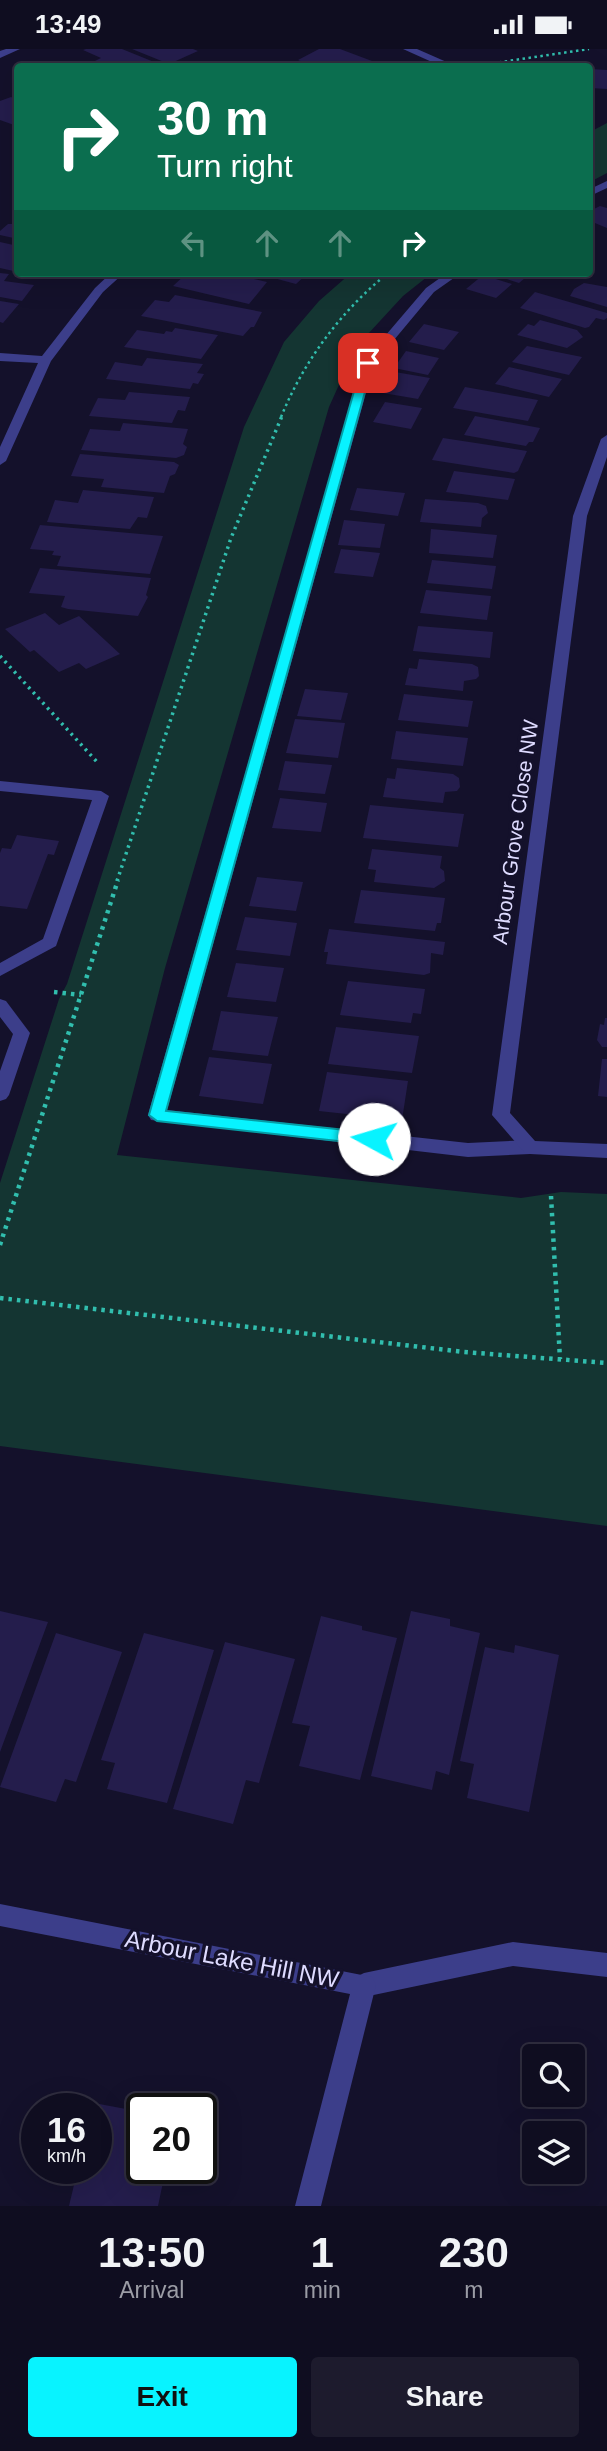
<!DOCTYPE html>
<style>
body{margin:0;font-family:Helvetica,sans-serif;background:#1d1b2d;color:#f1f3f6;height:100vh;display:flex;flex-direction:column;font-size:26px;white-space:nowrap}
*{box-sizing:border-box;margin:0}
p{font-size:23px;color:#9b9ca5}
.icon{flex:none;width:38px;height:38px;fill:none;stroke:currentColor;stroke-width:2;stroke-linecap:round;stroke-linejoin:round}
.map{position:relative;height:2157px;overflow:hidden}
.details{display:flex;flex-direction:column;background:#0f0d20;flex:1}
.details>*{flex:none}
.guide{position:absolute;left:14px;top:14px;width:579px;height:214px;border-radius:7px;box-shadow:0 7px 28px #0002,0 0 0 2px #2f2d3e;background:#0b6e4f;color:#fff;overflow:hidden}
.controls{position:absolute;left:522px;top:1995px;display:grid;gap:14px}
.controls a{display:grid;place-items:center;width:63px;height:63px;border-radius:7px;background:#0f0d20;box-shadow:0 7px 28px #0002,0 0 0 2px #2f2d3e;font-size:35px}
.speed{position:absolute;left:21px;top:2044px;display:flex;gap:14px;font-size:35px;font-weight:700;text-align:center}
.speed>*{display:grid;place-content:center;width:91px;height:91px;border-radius:50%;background:#0f0d20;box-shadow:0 7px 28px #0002,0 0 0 2px #2f2d3e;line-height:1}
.speed small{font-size:18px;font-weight:400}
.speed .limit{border:4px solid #111;border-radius:10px;background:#fff;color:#111}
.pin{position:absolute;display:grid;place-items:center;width:60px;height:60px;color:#fff;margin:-30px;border-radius:14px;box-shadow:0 4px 10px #0006}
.me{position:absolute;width:77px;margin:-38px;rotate:276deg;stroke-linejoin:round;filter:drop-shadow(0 0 5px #0008)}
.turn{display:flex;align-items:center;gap:24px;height:147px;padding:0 28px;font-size:32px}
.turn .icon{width:91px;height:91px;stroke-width:2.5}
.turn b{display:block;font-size:49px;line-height:60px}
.lanes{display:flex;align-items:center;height:66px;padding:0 28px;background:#0003;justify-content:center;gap:35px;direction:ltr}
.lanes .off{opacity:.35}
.eta{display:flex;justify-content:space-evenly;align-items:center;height:119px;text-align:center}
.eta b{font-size:42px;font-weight:600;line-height:49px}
.primary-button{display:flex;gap:14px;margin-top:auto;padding:14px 28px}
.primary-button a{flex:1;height:80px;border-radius:7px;background:#08f3ff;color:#111;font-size:28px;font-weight:600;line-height:80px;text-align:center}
.primary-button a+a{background:#1d1b2d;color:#f1f3f6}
.status{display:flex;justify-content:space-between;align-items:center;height:49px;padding:0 35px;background:#0f0d20;direction:ltr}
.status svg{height:19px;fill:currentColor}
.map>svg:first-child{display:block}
.green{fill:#143532}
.building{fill:#241d4c}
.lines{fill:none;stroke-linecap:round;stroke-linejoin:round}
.path-far2{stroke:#31beae;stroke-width:2.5;stroke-dasharray:2.5 3.5;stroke-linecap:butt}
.path-far1{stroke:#31beae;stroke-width:3.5;stroke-dasharray:2.5 4.5;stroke-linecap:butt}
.path{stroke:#31beae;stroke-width:4.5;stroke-dasharray:3.5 5;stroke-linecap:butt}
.lane{fill:#3c3e8a;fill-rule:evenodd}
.street{fill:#3c3e8a;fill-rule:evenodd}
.route{fill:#08f3ff;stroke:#059ea6;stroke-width:2}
.labels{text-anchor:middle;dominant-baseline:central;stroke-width:7;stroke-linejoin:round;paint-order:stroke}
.street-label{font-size:21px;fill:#dedbff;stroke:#14112b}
.near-street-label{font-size:24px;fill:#dedbff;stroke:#14112b}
</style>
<div class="status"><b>13:49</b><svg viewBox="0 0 49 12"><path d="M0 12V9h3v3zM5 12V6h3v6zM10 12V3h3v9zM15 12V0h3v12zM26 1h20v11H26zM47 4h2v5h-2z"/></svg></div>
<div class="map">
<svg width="607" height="2157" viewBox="0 0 607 2157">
<rect width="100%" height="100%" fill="#14112b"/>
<path class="green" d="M 607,74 L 607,124 L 590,133 L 590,83 Z
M 351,224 L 432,224 L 403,247 L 356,298 L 329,358 L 165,919 L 117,1106 L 521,1149 L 561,1143 L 607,1145 L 607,1477 L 0,1397 L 0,1134 L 59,950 L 67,935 L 244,378 L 284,293 L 319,252 Z"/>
<path class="building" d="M 86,0 L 122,0 L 154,13 L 143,18 L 104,18 L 93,13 L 101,9 L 83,1 Z
M 132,0 L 193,0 L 198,2 L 169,15 Z
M 319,0 L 340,0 L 372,12 L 361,18 L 315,18 L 298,11 Z
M 590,20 L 607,21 L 607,40 L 590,39 Z
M 11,48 L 18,51 L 18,74 L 14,76 L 0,71 L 0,52 Z
M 600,157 L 607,159 L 607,179 L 590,172 L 590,162 Z
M 8,175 L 18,175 L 18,190 L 0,186 L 0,182 Z
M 0,193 L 18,197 L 18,223 L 0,219 Z
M 0,224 L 9,225 L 4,232 L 34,236 L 22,252 L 0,248 Z
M 187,224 L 210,228 L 214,225 L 229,224 L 267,233 L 249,255 L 173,237 Z
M 255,224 L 308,224 L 296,235 Z
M 488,224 L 531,224 L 519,234 Z
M 483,226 L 512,235 L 496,249 L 466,240 Z
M 584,234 L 607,238 L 607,258 L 570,247 L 574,240 Z
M 535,243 L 607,264 L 607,269 L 604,271 L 596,269 L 589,278 L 585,279 L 520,259 Z
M 175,246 L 262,263 L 254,278 L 251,278 L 243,287 L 141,267 L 155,251 L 169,253 Z
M 0,252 L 19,255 L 3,274 L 0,273 Z
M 540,271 L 577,281 L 583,288 L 567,299 L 517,286 L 528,275 L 534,277 Z
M 424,275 L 459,283 L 444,301 L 409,293 Z
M 175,279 L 218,286 L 201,310 L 124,298 L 137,281 L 164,285 L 166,282 L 172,283 Z
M 527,297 L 582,308 L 569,326 L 512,313 Z
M 406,302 L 439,309 L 428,326 L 394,319 Z
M 147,309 L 203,315 L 197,324 L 204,325 L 198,335 L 193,334 L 190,340 L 106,330 L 115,313 L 142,317 Z
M 509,318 L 562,330 L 549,348 L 495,335 Z
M 395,323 L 430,329 L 418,350 L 383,344 Z
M 465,338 L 538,351 L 528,372 L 453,359 Z
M 129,343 L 190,348 L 185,362 L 178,361 L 172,374 L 89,367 L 98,349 L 125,351 Z
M 385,353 L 422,359 L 411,380 L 373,373 Z
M 475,367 L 540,379 L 533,393 L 529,393 L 526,397 L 464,386 Z
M 123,374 L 188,380 L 183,395 L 187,398 L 184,406 L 176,409 L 81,401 L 90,380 L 120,382 Z
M 443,389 L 527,402 L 518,422 L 514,424 L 432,411 Z
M 80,405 L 174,413 L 179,416 L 175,425 L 170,427 L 164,444 L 101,438 L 104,430 L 71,427 Z
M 454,422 L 515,430 L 508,451 L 446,443 Z
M 357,439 L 405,444 L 398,467 L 350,461 Z
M 83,441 L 154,448 L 147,469 L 138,468 L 130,480 L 47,473 L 55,451 L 78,454 Z
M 425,450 L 478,454 L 486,457 L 488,464 L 482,469 L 481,478 L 420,473 Z
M 344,471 L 385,475 L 380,499 L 338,496 Z
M 40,476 L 163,487 L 150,525 L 57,517 L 61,507 L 52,506 L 54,502 L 30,500 Z
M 431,480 L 497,486 L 493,509 L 429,504 Z
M 341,500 L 380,504 L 373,528 L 334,524 Z
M 432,511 L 496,517 L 492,540 L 427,534 Z
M 40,519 L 151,529 L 146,546 L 148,548 L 138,567 L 68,560 L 61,558 L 65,547 L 29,544 Z
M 426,541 L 491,547 L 487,571 L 420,564 Z
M 45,564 L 59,576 L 79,567 L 120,605 L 86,620 L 79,614 L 59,623 L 34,601 L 30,603 L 5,580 Z
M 418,577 L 493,583 L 490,609 L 413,602 Z
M 419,610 L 472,615 L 478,618 L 479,627 L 476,630 L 464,632 L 463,642 L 405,636 L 409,619 L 417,620 Z
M 305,640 L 348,644 L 341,671 L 297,667 Z
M 404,645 L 473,652 L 468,678 L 398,671 Z
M 295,670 L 345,674 L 338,709 L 286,704 Z
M 396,682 L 468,689 L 463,717 L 391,710 Z
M 285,712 L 332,716 L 325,745 L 278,741 Z
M 397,719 L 453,725 L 459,729 L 460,738 L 457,742 L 445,743 L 443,754 L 383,748 L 387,729 L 395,730 Z
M 280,749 L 327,754 L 321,783 L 272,779 Z
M 370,756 L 464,765 L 458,798 L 363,789 Z
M 17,786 L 59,792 L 54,806 L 48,805 L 27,860 L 0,857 L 0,804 L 2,799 L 11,800 Z
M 372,800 L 442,807 L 440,819 L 444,822 L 445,832 L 434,839 L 374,833 L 376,821 L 368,820 Z
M 257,828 L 303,833 L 296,862 L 249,857 Z
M 361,841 L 445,849 L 441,874 L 437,874 L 435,882 L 354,874 Z
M 245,868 L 297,874 L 290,907 L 236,901 Z
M 329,880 L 445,893 L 443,906 L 431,904 L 430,924 L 424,926 L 326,915 L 328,903 L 324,903 Z
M 236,914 L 284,919 L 276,953 L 227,948 Z
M 348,932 L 425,940 L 421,965 L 413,964 L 411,974 L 340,966 Z
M 221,962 L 278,968 L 268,1007 L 212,1001 Z
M 605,969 L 607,969 L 607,998 L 602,998 L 597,991 L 600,975 L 604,976 Z
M 336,978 L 419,987 L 412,1024 L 328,1015 Z
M 209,1008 L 272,1015 L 263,1055 L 199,1047 Z
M 602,1010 L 607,1010 L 607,1048 L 598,1047 Z
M 327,1023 L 408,1032 L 402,1071 L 319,1062 Z
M 0,1562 L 48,1573 L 0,1703 Z
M 411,1562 L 450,1570 L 450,1577 L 480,1584 L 449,1726 L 436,1722 L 432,1741 L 371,1727 Z
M 321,1567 L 362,1577 L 362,1581 L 397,1589 L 360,1731 L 299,1717 L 310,1677 L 292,1674 Z
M 56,1584 L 122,1603 L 76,1733 L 65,1730 L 56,1753 L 0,1738 Z
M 144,1584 L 214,1601 L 167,1754 L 107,1740 L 115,1714 L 101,1711 Z
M 225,1593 L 295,1610 L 259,1734 L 246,1731 L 233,1775 L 173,1760 Z
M 515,1596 L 559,1606 L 529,1763 L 467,1749 L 474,1715 L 460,1712 L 485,1598 L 514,1604 Z
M 94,2054 L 142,2063 L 142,2119 L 166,2119 L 158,2157 L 69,2157 L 78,2119 L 96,2119 Z"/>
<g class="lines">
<path class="path-far2" d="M 481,16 L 589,0
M 281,368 C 304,312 340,263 388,224"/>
<path class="path-far1" d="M 0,607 L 98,714
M 117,832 L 231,489 L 282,367"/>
<path class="path" d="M 54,943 L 81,946
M 551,1147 L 560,1310
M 0,1196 L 118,831
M 0,1249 L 464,1303 L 607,1314"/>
<path class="lane" d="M 607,132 L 607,139 L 590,147 L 590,140 Z
M 447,224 L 461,224 L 434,243 L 374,315 L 167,1061 L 468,1094 L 530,1091 L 536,1093 L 539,1098 L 536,1103 L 530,1105 L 468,1108 L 151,1071 L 148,1066 L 362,314 L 426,239 Z
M 0,732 L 101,742 L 109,747 L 56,897 L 0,927 L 0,914 L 43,890 L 92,751 L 0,742 Z
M 0,950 L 6,952 L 30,984 L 9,1046 L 6,1050 L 0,1052 L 0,1022 L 13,985 L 0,968 Z
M 513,1893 L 607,1904 L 607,1928 L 513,1917 L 364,1948 L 356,1944 L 352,1936 L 356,1928 L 364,1924 Z"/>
<path class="street" d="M 6,0 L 20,0 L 0,9 L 0,2 Z
M 403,0 L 417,0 L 458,18 L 443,18 Z
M 111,224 L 124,224 L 103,243 L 51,312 L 6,412 L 0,416 L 0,398 L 38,314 L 0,312 L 0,304 L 42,307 L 95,239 Z
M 607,386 L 607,408 L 587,467 L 510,1064 L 535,1092 L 607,1095 L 607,1109 L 530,1105 L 524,1103 L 492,1066 L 573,467 L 601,390 Z
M 0,1855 L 372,1928 L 376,1936 L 321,2157 L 295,2157 L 350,1945 L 0,1877 Z"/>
</g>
<path class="route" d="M 368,311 L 373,314 L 166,1062 L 374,1084 L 382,1090 L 374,1096 L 157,1072 L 149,1066 L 362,314 Z"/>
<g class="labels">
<g class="street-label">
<text transform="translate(515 783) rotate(-82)">Arbour Grove Close NW</text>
</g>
<g class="near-street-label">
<text transform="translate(232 1910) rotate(11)">Arbour Lake Hill NW</text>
</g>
</g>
</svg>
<div class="controls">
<a><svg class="icon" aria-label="search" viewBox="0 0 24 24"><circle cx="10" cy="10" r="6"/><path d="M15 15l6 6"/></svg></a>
<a><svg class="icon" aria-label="layers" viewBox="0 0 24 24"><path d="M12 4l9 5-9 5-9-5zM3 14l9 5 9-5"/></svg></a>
</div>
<div class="speed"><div>16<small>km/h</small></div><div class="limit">20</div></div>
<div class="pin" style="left:368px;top:314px;background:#d93025"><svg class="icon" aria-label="arrive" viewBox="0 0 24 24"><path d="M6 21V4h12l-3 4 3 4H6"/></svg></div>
<svg class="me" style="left:374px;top:1090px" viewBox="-20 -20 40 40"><circle r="19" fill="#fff"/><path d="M0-13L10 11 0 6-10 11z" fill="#08f3ff"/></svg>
<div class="guide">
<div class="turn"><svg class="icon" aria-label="right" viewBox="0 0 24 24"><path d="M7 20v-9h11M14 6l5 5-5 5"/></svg><div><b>30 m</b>Turn right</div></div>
<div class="lanes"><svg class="icon off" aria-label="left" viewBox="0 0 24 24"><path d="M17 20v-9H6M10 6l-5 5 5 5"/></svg><svg class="icon off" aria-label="ahead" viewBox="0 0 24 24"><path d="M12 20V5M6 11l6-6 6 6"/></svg><svg class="icon off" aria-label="ahead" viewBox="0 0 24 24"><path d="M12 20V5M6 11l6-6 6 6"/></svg><svg class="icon" aria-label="right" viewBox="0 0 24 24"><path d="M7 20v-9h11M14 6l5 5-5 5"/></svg></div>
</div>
</div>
<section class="details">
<div class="eta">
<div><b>13:50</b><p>Arrival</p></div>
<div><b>1</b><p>min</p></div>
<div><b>230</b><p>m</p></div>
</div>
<div class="primary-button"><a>Exit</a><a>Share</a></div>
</section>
